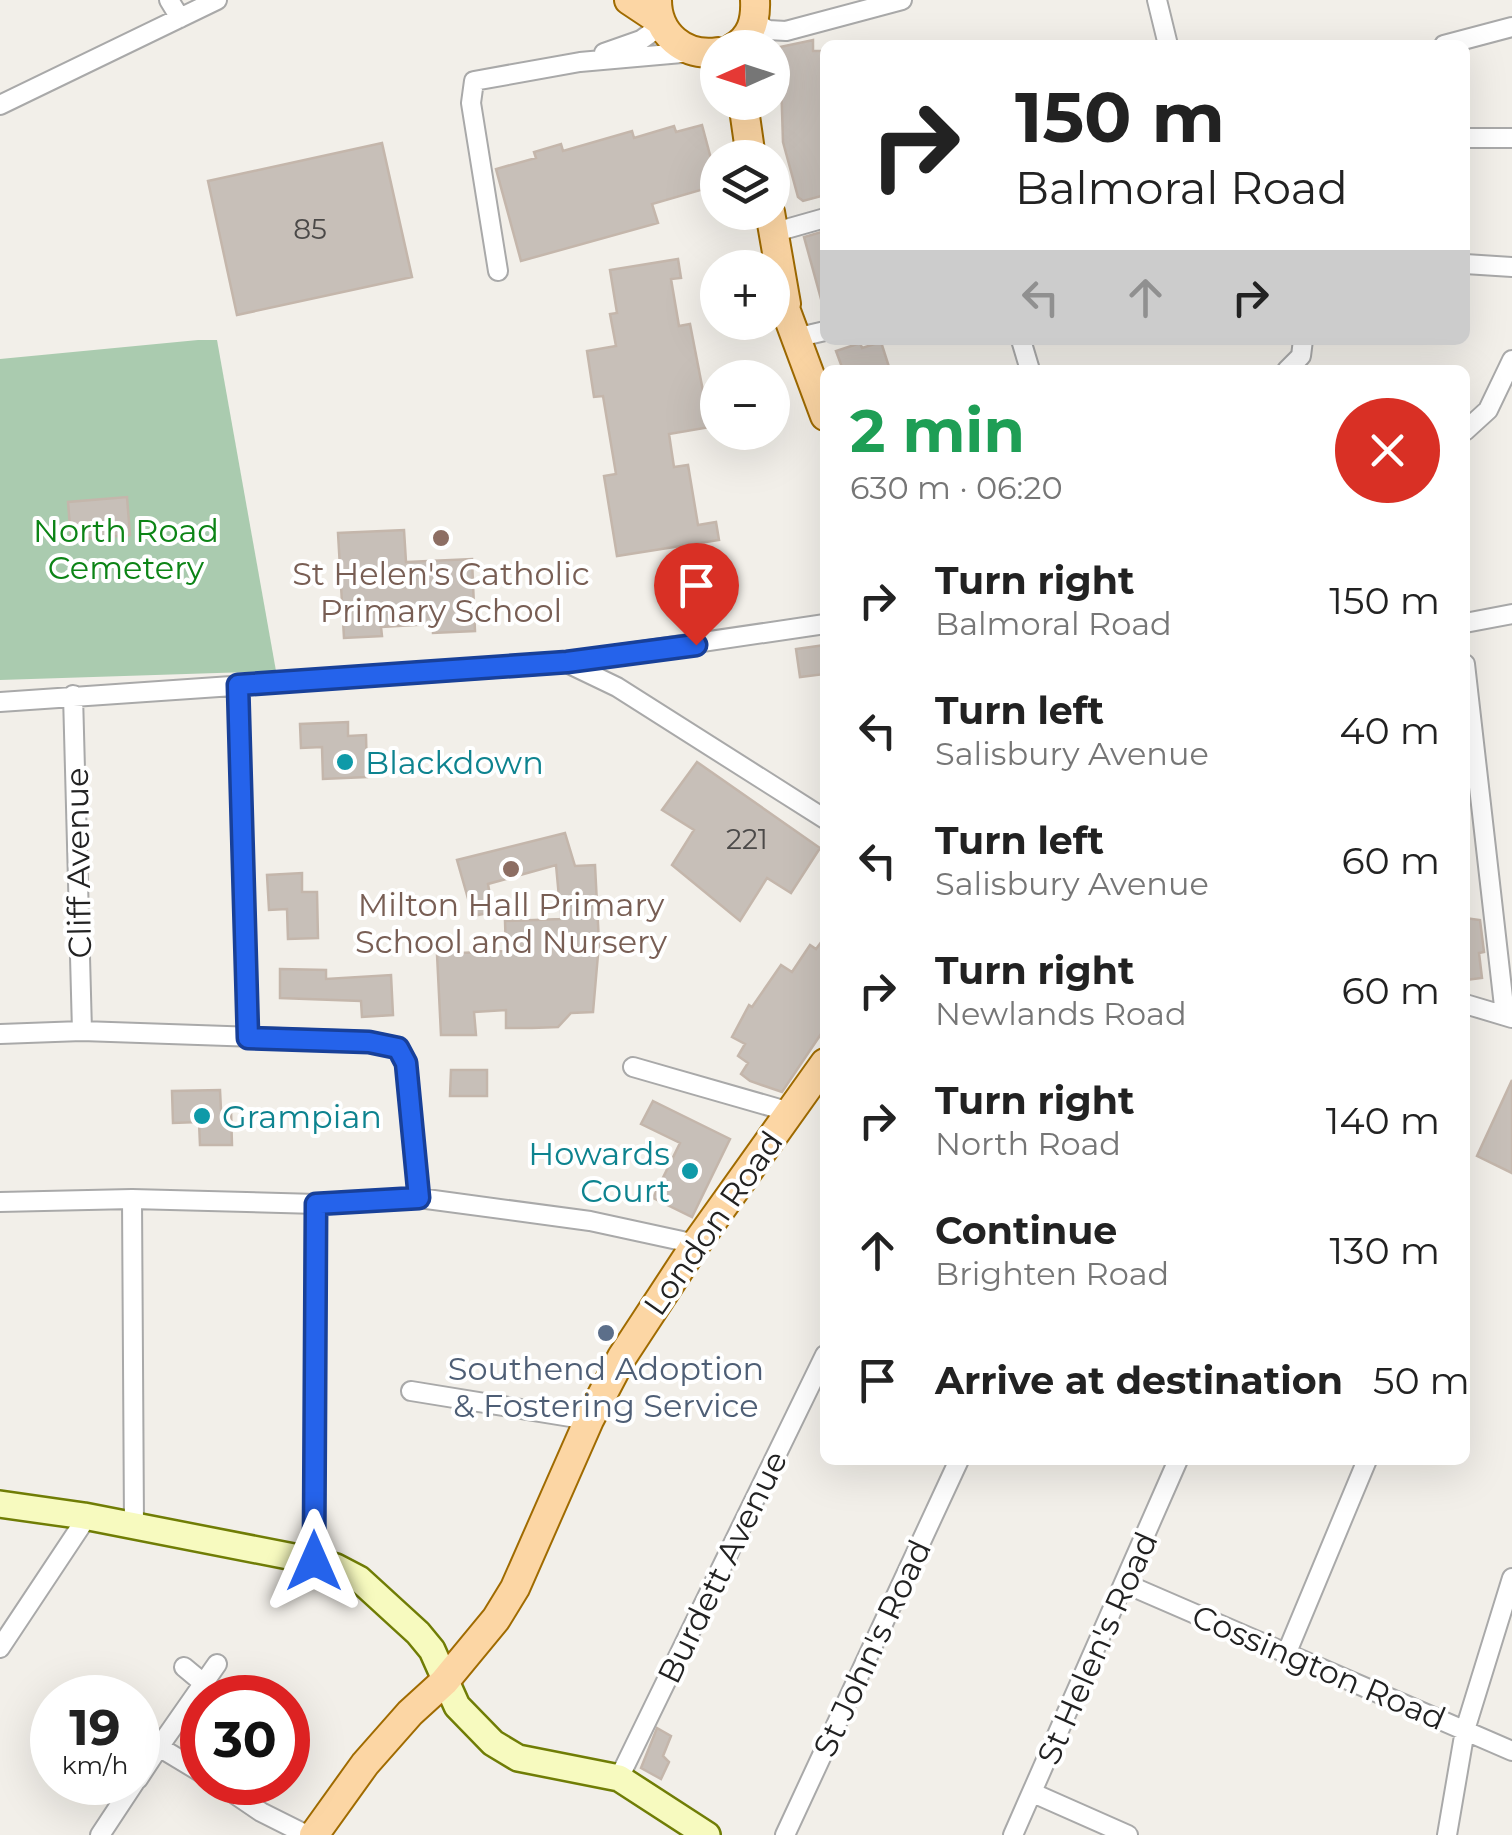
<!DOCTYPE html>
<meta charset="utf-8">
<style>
body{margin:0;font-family:Montserrat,sans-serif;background:#f2f2f2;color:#222;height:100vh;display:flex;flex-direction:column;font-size:38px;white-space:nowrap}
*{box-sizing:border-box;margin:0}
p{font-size:32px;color:#767676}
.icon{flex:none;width:55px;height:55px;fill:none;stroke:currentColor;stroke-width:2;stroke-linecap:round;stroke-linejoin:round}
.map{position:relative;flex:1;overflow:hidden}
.details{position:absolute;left:820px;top:365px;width:650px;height:1100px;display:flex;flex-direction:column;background:#fff;border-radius:15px;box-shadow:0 10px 40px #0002}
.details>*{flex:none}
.guide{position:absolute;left:820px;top:40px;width:650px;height:305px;border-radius:15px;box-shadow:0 10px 40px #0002;background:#fff;color:#222;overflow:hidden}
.needle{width:65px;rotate:267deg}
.controls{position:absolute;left:700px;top:30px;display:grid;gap:20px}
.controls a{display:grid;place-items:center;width:90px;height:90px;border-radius:50%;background:#fff;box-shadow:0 10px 40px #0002;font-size:50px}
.speed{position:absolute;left:30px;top:1675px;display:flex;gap:20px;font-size:50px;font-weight:700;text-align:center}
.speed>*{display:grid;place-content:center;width:130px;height:130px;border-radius:50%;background:#fff;box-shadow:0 10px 40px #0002;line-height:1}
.speed small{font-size:25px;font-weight:400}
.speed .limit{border:15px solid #d22;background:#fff;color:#111}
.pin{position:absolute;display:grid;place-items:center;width:85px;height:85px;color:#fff;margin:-102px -42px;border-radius:50% 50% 50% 0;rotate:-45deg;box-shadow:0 0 10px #0007}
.pin .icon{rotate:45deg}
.me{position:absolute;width:110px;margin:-55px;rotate:0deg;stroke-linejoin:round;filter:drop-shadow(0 0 8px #0008)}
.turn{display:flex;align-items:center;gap:35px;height:210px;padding:0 30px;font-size:45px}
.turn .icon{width:130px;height:130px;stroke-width:2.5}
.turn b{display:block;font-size:70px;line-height:85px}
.lanes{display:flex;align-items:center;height:95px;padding:0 30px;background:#0003;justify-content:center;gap:50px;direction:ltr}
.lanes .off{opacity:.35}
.round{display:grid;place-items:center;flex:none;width:105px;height:105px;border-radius:52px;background:#f2f2f2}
.overview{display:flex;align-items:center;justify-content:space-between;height:170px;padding:0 30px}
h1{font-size:60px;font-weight:700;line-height:75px;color:#1e9e55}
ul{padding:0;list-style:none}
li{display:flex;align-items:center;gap:30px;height:130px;padding:0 30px}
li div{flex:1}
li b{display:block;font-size:38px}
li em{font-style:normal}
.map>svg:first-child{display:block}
.cemetery{fill:#aacbaf}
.building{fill:#c7bfb8;stroke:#c4b6ab;stroke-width:2.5}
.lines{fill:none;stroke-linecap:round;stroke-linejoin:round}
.street-casing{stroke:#a9a9a9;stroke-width:22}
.secondary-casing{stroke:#707d05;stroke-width:30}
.primary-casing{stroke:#a06b00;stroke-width:32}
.street{stroke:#fff;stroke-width:18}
.secondary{stroke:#f7fabf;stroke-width:25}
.primary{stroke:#fcd6a4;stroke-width:28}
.route-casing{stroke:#184099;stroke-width:25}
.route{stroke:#2563eb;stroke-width:18}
.education-dot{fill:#8d6e63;stroke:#fff;stroke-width:4}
.culture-dot{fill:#0f9aa8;stroke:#fff;stroke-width:4}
.service-dot{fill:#5c6f8a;stroke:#fff;stroke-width:4}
.labels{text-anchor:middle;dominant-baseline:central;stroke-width:8;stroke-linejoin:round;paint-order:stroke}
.number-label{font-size:28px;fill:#4b4948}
.park-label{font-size:32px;fill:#0c8416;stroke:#fff}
.education-label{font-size:32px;fill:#785e54;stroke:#fff}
.culture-label{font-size:32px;fill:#0d838f;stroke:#fff;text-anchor:start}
.street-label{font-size:32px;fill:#222;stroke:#fff}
.service-label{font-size:32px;fill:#4e5e75;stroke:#fff}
</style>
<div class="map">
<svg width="1512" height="1835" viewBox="0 0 1512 1835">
<rect width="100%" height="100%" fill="#f2efe9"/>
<path class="cemetery" d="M 198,340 L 217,340 L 276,671 L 0,680 L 0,359 Z"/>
<path class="building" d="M 813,40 L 813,51 L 825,51 L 825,195 L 803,201 L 798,197 L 783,142 L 780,47 Z
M 702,125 L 718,185 L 652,204 L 658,223 L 521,261 L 496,169 L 536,158 L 534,152 L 561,144 L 563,151 L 632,131 L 634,138 L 674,126 L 676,132 Z
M 382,143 L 412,277 L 237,315 L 208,181 Z
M 825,231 L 825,298 L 821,299 L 804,237 Z
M 678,259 L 681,278 L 671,279 L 679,326 L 690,324 L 710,427 L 669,434 L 674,467 L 688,465 L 698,525 L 716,522 L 719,540 L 617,556 L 604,476 L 616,474 L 603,396 L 594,397 L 587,351 L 616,346 L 610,314 L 617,313 L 610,270 Z
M 881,342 L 890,370 L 843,370 L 836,351 L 860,343 L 862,348 Z
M 127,497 L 130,535 L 71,540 L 68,502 Z
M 404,530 L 406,562 L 472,559 L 475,631 L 433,633 L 433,624 L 381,627 L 382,636 L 344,638 L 338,533 Z
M 825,645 L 825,674 L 800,677 L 796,649 Z
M 348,722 L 348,736 L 366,735 L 367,777 L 323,779 L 322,747 L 301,748 L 300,724 Z
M 697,762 L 820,848 L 791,893 L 767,878 L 740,921 L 672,865 L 694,830 L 662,810 Z
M 565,833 L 575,866 L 595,865 L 599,943 L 593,1012 L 571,1013 L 558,1027 L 532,1028 L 506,1028 L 506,1010 L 474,1012 L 476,1035 L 441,1035 L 437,954 L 506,951 L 505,921 L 561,919 L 556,865 L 488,884 L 493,912 L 473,916 L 457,860 Z
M 302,873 L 302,892 L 317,892 L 318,938 L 288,939 L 287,909 L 269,910 L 267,875 Z
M 1465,918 L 1480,920 L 1484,952 L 1479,953 L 1482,978 L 1465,980 Z
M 825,937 L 825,1028 L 782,1092 L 750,1081 L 741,1074 L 748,1063 L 738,1056 L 745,1044 L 732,1037 L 749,1005 L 752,1007 L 781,965 L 792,972 L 810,945 L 816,949 Z
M 280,969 L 326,970 L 326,979 L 391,975 L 393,1015 L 362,1017 L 361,1001 L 280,998 Z
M 451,1070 L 487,1070 L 487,1096 L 450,1096 Z
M 1512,1080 L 1512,1173 L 1477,1156 Z
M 220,1090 L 221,1110 L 231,1110 L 232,1145 L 200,1145 L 199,1122 L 173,1123 L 172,1091 Z
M 653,1101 L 730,1139 L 692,1217 L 653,1198 L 680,1143 L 641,1124 Z
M 657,1728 L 671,1736 L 663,1756 L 669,1762 L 661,1779 L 641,1768 Z"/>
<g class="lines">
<g class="street-casing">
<path id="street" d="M 169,0 L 180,18
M 1157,0 L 1168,45
M 755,22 L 768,30 L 786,31 L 902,0
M 1444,45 L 1512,27
M 604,53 L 641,40 L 662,25
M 0,105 L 217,0
M 1465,138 L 1512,138
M 772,233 L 825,218
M 1465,264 L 1512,267
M 498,271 L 471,103 L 474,81 L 580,62 L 693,52
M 795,338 L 825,331
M 1021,340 L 1030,370
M 1287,370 L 1301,356 L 1303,340
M 1465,431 L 1488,410 L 1512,360
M 1465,623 L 1512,614
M 567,662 L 825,624
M 1465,664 L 1505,1015
M 238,685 L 248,1038
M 73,695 L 82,1031
M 0,702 L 567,663 L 617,687 L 825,819
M 1465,1004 L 1512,1018
M 0,1034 L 82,1031 L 369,1041 L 397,1047 L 406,1063 L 419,1198
M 633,1067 L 790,1112
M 132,1199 L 134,1526
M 0,1202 L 132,1199 L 317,1204 L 419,1198 L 590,1221 L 696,1244
M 411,1391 L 589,1420
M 314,1561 L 317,1204
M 1126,1584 L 1512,1751
M 0,1648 L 81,1526 L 84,1516
M 1287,1652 L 1367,1460
M 184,1667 L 202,1682
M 159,1747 L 217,1664
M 619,1778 L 825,1355
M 138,1779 L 159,1747 L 202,1773
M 217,1782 L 261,1812 L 307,1835
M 1033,1793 L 1128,1835
M 100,1835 L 135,1782
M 785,1835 L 959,1460
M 1013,1835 L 1178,1460
M 1447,1835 L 1465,1730 L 1512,1578"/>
</g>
<g class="secondary-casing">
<path id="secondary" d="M 0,1504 L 84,1516 L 314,1561 L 336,1567 L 359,1579 L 418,1633 L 432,1650 L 457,1706 L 493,1743 L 518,1758 L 619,1778 L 707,1835"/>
</g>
<g class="primary-casing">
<path id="primary" d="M 629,0 L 659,20
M 657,0 C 657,34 684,57 718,52
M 733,48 C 752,37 756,20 755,0
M 743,102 L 751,158
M 770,212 L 786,304
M 772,288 L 786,311 L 825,416
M 314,1835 L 365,1764 L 410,1713 L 444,1682 L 496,1619 L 515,1588 L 589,1420 L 622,1357 L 696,1244 L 825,1063"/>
</g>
<use href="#street" class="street"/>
<use href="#secondary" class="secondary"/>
<use href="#primary" class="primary"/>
</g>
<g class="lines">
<g class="route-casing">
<path id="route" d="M 314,1561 L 316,1204 L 419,1198 L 406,1063 L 398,1048 L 369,1042 L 248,1038 L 238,685 L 567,662 L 696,645"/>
</g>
<use href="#route" class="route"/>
</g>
<g class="education-dot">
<circle cx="441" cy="538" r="10"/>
<circle cx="511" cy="869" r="10"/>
</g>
<g class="culture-dot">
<circle cx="345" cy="762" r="10"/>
<circle cx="202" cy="1116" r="10"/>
<circle cx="690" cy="1171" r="10"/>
</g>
<circle class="service-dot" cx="606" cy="1333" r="10"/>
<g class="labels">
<g class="number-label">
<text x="310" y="229">85</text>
<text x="747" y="839">221</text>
</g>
<g class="park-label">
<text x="126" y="530">North Road<tspan x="126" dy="37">Cemetery</tspan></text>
</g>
<g class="education-label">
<text x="441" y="573">St Helen's Catholic<tspan x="441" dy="37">Primary School</tspan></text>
<text x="511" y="904">Milton Hall Primary<tspan x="511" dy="37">School and Nursery</tspan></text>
</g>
<g class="culture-label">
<text x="365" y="762">Blackdown</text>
<text x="222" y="1116">Grampian</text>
<text x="670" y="1153" text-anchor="end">Howards<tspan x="670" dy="37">Court</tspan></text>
</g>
<g class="street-label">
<text transform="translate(78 863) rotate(-91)">Cliff Avenue</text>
<text transform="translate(713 1223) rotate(-55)">London Road</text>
<text transform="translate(722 1567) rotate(-64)">Burdett Avenue</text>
<text transform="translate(872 1648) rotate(-65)">St John's Road</text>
<text transform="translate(1097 1648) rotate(-66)">St Helen's Road</text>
<text transform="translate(1319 1667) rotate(23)">Cossington Road</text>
</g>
<g class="service-label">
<text x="606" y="1368">Southend Adoption<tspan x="606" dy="37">&amp; Fostering Service</tspan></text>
</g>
</g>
</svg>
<div class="controls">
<a><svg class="needle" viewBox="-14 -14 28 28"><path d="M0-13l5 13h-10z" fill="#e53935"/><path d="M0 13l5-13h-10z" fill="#767676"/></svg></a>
<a><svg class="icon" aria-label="layers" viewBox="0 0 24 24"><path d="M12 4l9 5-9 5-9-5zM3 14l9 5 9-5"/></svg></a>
<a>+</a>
<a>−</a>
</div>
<div class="speed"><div>19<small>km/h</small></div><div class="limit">30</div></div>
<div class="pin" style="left:696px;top:645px;background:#d93025"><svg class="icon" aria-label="arrive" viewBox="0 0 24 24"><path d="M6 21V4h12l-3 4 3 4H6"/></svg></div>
<svg class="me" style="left:314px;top:1561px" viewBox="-20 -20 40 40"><path d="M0-17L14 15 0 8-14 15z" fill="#2563eb" stroke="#fff" stroke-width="4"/></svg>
<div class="guide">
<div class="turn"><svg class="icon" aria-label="right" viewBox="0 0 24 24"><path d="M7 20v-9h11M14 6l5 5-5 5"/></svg><div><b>150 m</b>Balmoral Road</div></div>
<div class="lanes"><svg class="icon off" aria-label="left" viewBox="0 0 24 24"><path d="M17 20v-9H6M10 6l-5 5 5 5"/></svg><svg class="icon off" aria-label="ahead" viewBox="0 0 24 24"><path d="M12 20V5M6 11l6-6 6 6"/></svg><svg class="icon" aria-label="right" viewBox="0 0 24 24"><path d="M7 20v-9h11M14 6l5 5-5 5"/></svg></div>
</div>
<section class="details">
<div class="overview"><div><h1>2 min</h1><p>630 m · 06:20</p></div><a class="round" style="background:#d93025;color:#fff"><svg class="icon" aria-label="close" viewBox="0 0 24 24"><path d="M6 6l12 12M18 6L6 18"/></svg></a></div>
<ul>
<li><svg class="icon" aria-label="right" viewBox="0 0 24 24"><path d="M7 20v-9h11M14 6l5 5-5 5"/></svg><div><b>Turn right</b><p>Balmoral Road</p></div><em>150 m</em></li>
<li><svg class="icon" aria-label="left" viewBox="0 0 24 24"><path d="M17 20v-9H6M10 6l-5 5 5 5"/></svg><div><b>Turn left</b><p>Salisbury Avenue</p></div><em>40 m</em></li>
<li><svg class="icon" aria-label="left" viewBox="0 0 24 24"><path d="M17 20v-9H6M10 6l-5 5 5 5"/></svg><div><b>Turn left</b><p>Salisbury Avenue</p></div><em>60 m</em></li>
<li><svg class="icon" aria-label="right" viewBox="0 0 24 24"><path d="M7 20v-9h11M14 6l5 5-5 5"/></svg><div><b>Turn right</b><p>Newlands Road</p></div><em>60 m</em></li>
<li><svg class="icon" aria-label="right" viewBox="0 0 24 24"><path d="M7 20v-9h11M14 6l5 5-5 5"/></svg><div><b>Turn right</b><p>North Road</p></div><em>140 m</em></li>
<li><svg class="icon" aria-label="ahead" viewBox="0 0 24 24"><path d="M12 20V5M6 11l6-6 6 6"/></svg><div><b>Continue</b><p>Brighten Road</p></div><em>130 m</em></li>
<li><svg class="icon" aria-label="arrive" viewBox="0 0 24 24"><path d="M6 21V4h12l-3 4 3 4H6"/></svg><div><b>Arrive at destination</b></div><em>50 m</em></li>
</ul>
</section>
</div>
